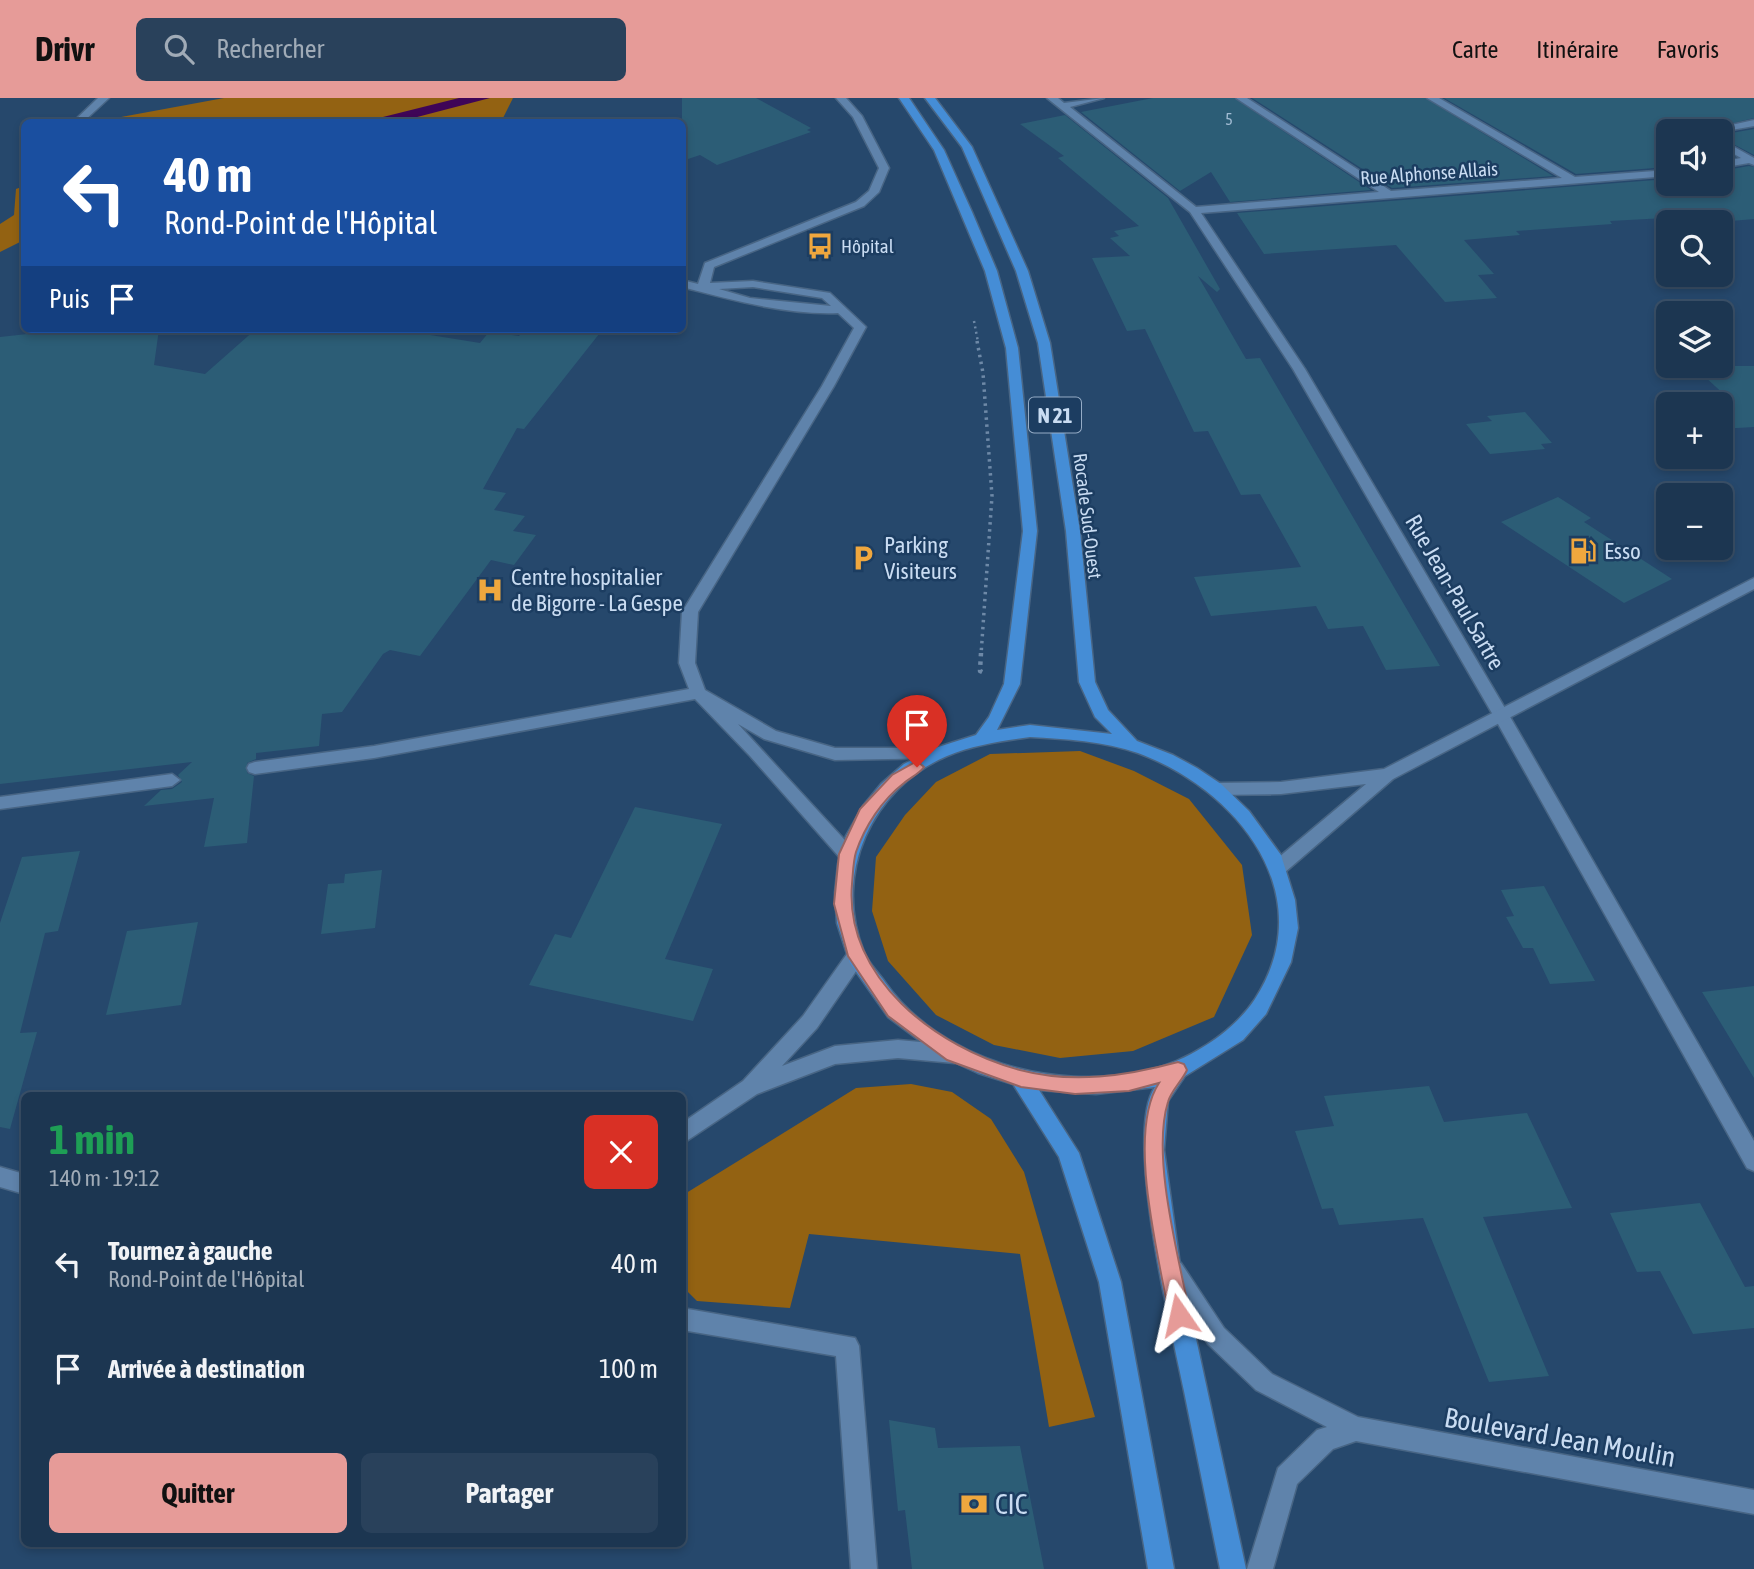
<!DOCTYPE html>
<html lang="fr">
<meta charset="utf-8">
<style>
body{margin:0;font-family:"Asap Condensed",sans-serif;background:#29415b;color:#f1f3f6;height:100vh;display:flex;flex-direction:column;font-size:26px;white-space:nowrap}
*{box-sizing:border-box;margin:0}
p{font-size:23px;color:#a0abb7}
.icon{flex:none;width:38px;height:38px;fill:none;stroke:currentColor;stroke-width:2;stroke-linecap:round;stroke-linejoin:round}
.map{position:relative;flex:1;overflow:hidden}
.panel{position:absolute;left:21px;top:994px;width:665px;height:455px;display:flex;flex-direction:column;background:#1c3651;border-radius:10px;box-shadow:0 4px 10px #0003,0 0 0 2px #3a5068}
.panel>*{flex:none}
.banner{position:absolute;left:21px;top:21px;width:665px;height:214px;border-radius:10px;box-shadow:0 4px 10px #0003,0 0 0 2px #3a5068;background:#1a4fa0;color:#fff;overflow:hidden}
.controls{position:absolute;left:1656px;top:21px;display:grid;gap:14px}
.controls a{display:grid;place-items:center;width:77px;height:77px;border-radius:10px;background:#1c3651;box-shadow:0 4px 10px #0003,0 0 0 2px #3a5068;font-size:35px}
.pin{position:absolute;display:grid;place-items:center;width:60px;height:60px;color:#fff;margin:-72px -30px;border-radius:50% 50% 50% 0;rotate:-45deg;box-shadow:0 0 7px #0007}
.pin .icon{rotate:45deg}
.me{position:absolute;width:77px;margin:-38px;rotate:349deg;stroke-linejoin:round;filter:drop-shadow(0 0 5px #0008)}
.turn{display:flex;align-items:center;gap:24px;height:147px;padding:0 28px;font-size:32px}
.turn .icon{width:91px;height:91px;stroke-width:2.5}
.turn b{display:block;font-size:49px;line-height:60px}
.then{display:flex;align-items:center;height:66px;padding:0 28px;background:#0003;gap:14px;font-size:26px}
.round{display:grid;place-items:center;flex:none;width:74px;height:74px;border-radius:10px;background:#29415b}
.head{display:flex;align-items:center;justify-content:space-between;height:119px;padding:0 28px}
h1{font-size:42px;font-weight:700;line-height:52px;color:#1e9e55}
.cta{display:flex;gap:14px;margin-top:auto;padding:14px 28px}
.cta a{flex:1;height:80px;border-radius:10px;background:#e69b98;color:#111;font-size:28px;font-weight:700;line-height:80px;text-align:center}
.cta a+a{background:#29415b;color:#f1f3f6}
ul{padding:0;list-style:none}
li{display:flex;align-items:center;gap:21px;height:105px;padding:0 28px}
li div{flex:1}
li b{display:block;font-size:26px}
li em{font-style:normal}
header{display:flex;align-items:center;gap:42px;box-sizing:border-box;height:98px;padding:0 35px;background:#e69b98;color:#111}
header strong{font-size:33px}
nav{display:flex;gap:38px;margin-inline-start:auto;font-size:24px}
.search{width:490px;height:63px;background:#29415b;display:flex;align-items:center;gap:18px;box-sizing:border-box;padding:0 24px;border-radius:10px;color:#a0abb7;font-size:26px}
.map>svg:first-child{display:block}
.green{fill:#936212}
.water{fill:#3f0557}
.building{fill:#2c5d76}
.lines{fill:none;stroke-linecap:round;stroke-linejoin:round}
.service-casing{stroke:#486584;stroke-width:3}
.minor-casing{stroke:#486584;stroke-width:3}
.tertiary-casing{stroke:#486584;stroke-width:3}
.secondary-casing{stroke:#486584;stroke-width:3}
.primary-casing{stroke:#486584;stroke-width:3}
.path-far2{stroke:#6e89a7;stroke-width:2.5;stroke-dasharray:2 3.5;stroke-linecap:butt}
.path-far1{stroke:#6e89a7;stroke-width:3.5;stroke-dasharray:2.5 4.5;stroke-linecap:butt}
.path{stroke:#6e89a7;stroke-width:4.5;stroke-dasharray:3.5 5;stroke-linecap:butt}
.service{fill:#5f83ab;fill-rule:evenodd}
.minor{fill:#5f83ab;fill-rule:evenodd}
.tertiary{fill:#5f83ab;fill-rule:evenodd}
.secondary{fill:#5f83ab;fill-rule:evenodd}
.primary{fill:#458dd6;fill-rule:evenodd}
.route{fill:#e69b98;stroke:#966563;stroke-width:2}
.labels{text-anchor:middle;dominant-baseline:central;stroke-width:5;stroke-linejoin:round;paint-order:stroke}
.far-number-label{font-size:16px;fill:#a2bcd3}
.far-street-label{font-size:19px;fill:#c9dcf2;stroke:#1c3d61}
.far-poi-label{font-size:19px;fill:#c9dcf2;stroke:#1c3d61;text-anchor:start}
.shield{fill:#1c3d61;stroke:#95acc6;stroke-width:2}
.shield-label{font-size:21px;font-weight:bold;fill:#c9dcf2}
.poi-label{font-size:23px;fill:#c9dcf2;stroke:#1c3d61;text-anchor:start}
.street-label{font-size:23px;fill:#c9dcf2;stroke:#1c3d61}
.near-street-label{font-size:28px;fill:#c9dcf2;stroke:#1c3d61}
.near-poi-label{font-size:28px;fill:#c9dcf2;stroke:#1c3d61;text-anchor:start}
</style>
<header>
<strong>Drivr</strong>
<div class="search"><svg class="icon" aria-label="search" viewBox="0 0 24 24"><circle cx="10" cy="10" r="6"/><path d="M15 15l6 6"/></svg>Rechercher</div>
<nav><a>Carte</a><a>Itinéraire</a><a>Favoris</a></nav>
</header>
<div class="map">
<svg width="1754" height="1471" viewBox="0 0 1754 1471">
<rect width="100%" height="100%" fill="#26486c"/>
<path class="green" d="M 224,0 L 513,0 L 501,24 L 94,24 Z
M 24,88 L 24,142 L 0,154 L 0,126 L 14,117 L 16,91 Z
M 1080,653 L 1134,673 L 1189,701 L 1242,767 L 1252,837 L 1214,919 L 1133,953 L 1060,960 L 994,947 L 936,917 L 888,863 L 872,813 L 876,759 L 905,717 L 936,684 L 990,656 Z
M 911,986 L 952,994 L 991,1021 L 1024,1074 L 1095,1319 L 1049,1329 L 1020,1156 L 809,1136 L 790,1210 L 697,1203 L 683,1189 L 683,1097 L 856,990 Z"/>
<path class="water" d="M 459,0 L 490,0 L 398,24 L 363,24 Z"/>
<path class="building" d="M 682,0 L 756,0 L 811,30 L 807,32 L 811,34 L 717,67 L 700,57 L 682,63 Z
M 1153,0 L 1234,0 L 1371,92 L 1230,104 L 1211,74 L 1180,93 L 1081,14 Z
M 1252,0 L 1425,0 L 1553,78 L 1392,90 Z
M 1444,0 L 1754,0 L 1754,20 L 1701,33 L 1668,33 L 1668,69 L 1576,76 Z
M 1065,17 L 1168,100 L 1220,191 L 1217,194 L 1198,178 L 1246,261 L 1260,260 L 1440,568 L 1386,572 L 1363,528 L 1328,531 L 1316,508 L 1211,518 L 1194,479 L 1301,469 L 1260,396 L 1241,397 L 1208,333 L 1194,334 L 1145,231 L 1127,233 L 1092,160 L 1130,158 L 1110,140 L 1119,138 L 1114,133 L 1139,128 L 1058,60 L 1064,58 L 1020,26 Z
M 1754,31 L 1754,57 L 1720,39 L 1720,37 Z
M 1749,68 L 1754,69 L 1754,121 L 1720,124 L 1720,117 L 1610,123 L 1612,126 L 1516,133 L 1520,137 L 1464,142 L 1494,176 L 1478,177 L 1497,200 L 1445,204 L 1396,147 L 1264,156 L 1237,115 L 1668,81 L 1668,86 L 1720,86 L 1720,73 Z
M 73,231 L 159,231 L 154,267 L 205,276 L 256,231 L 393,231 L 480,245 L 489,234 L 519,238 L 525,231 L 603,231 L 524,331 L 517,330 L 483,391 L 506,395 L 494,412 L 525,418 L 513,433 L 536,437 L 514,467 L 491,462 L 420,558 L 390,552 L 383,556 L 342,614 L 322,616 L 319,648 L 256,655 L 256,661 L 247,665 L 247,675 L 254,678 L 247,745 L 204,749 L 214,700 L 144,708 L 161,692 L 172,691 L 182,684 L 178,677 L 192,664 L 0,686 L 0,239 Z
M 1693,268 L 1754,268 L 1754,329 L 1720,331 L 1720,300 L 1727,299 Z
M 1525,314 L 1552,345 L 1541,346 L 1545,351 L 1490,356 L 1466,326 L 1492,323 L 1487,318 Z
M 1558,399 L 1591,420 L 1584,424 L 1672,481 L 1624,505 L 1501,424 Z
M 635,709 L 722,726 L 665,861 L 713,871 L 693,923 L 529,887 L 555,836 L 571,840 Z
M 80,753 L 58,833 L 45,835 L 20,935 L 37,934 L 10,1031 L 0,1029 L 0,825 L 22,759 Z
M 382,772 L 375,830 L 321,836 L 328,786 L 344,785 L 345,776 Z
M 1544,788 L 1595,883 L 1550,886 L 1533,850 L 1523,850 L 1506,819 L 1514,818 L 1501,792 Z
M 198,824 L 181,907 L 106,917 L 127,833 Z
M 1754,888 L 1754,980 L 1702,894 Z
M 1429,988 L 1444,1024 L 1527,1015 L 1572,1110 L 1483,1119 L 1549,1278 L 1489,1284 L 1423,1120 L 1339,1127 L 1333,1110 L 1322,1111 L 1295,1033 L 1334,1028 L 1324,998 Z
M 1700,1105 L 1745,1189 L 1754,1188 L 1754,1230 L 1693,1236 L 1660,1173 L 1637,1174 L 1610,1115 Z
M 889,1322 L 935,1330 L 938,1350 L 1020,1348 L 1044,1471 L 912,1471 L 905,1412 L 898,1413 Z"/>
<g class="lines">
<g class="service-casing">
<path id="service" d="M 98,0 L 109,0 L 83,24 L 73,24 Z
M 836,0 L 846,0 L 862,18 L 889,70 L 879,94 L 864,108 L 714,169 L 710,185 L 753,183 L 830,195 L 866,229 L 834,288 L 698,514 L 695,565 L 705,592 L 776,633 L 835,650 L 936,650 L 942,652 L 944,656 L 942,660 L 835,662 L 764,641 L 738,626 L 853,751 L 856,756 L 853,761 L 841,761 L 750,658 L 695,601 L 374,660 L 255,676 L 249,674 L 247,670 L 249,666 L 255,664 L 374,648 L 689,591 L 679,565 L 682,514 L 822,288 L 854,230 L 838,215 C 785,217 733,202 682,189 L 682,182 L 698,186 L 705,165 L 856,104 L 869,93 L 879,70 L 853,19 ZM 753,189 L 822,200 L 831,208 L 750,200 L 719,191 Z
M 172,676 L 180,682 L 172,688 L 0,711 L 0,699 Z
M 682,1210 L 855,1240 L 859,1248 L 877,1471 L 851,1471 L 836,1258 L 682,1232 Z"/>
</g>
<g class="minor-casing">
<path id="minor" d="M 1047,0 L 1058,0 L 1064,5 L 1104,0 L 1070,9 L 1196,109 L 1379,94 L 1236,0 L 1247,0 L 1391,93 L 1562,80 L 1427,0 L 1439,0 L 1575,79 L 1668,72 L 1668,78 L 1201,115 L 1305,271 L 1509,617 L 1754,1043 L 1754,1073 L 1747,1070 L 1493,617 L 1293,271 L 1190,114 Z
M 1754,22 L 1754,28 L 1720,34 L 1704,33 Z
M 1720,41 L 1754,60 L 1754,67 L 1749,65 L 1720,70 L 1720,64 L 1741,60 L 1720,48 Z"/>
</g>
<g class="tertiary-casing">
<path id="tertiary" d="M 856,850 L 863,853 L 865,858 L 863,863 L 817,930 L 782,968 L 835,948 L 898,942 L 954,947 L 961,950 L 964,956 L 961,962 L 954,965 L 898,960 L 835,966 L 757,996 L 682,1046 L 682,1025 L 743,983 L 803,918 L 849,853 Z
M 0,1069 L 24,1076 L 24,1096 L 0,1089 Z
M 1173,1162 L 1181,1165 L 1224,1230 L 1272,1276 L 1358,1319 L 1754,1392 L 1754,1416 L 1356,1343 L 1333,1351 L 1297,1386 L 1273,1471 L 1247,1471 L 1278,1370 L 1317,1332 L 1327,1329 L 1256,1292 L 1208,1246 L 1162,1173 L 1165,1165 Z"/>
</g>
<g class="secondary-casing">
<path id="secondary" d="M 1754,480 L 1754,491 L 1393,681 L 1284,775 L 1272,775 L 1269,770 L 1272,765 L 1366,686 L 1281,696 L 1217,697 L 1208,691 L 1217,685 L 1281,684 L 1384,671 Z"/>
</g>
<g class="primary-casing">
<path id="primary" d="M 899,0 L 909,0 L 944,52 L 972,114 L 997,173 L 1018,250 L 1037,433 L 1020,586 L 997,632 L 1030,627 L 1112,636 L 1095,619 L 1079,584 L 1066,433 L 1038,245 L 1016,173 L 962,49 L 925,0 L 935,0 L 972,49 L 1028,173 L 1050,245 L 1080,433 L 1095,584 L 1108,612 L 1137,643 L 1173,657 L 1197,670 L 1221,686 L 1249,713 L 1281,757 L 1295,802 L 1298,830 L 1291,864 L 1266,916 L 1243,942 L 1185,978 L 1168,1003 L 1164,1052 L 1180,1167 L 1246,1471 L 1220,1471 C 1208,1412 1196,1352 1184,1293 C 1172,1234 1123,1035 1155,989 L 1096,996 L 1039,992 L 1079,1055 L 1121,1184 L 1174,1471 L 1148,1471 L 1099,1184 L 1059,1059 L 1013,986 L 978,975 L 939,957 L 888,919 L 850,865 L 837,825 L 835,795 L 838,766 L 846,738 L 863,708 L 881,686 L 904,666 L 932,651 L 976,637 L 989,619 L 1004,586 L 1023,433 L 1006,250 L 985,173 L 934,52 ZM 1030,639 C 1066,641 1103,643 1138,655 C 1238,692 1322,797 1255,901 C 1232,936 1186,964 1146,973 C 1053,993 941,963 885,884 C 878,874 868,865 864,854 C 832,776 872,690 947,658 C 973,647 1002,643 1030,639 Z"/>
</g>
<path class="path-far2" d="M 974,223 L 978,244"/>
<path class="path-far1" d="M 977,243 L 983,275 L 992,398 L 981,557"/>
<path class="path" d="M 981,555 L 980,573 L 986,576"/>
<use href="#service" class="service"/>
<use href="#minor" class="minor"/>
<use href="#tertiary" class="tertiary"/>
<use href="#secondary" class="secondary"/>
<use href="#primary" class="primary"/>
</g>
<path class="route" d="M 917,663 L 924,669 C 919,676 911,679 904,685 C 882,702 865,728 856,754 C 853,764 853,776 852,786 C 844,880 937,950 1020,972 C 1073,986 1126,978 1178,964 L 1184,966 L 1187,972 C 1182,983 1171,993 1168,1004 C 1151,1058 1179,1160 1190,1217 L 1187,1224 L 1179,1227 L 1172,1224 L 1169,1217 C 1159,1159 1126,1035 1159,985 L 1129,993 L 1075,996 L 1021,989 L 947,962 L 888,918 L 848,858 L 834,806 L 839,756 L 860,711 L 892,677 Z"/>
<defs>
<g id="bus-bare" transform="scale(2.1)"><path d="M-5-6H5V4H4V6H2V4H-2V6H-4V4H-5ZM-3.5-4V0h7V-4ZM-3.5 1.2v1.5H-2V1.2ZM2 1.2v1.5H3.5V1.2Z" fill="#efa73e" stroke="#1c3d61" stroke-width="2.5" paint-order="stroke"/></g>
<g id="fuel-bare" transform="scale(2.1)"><path d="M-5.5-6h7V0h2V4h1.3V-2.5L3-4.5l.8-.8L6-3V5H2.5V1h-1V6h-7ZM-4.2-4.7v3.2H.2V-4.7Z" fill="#efa73e" stroke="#1c3d61" stroke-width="2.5" paint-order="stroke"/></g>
<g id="parking-bare" transform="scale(2.1)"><path d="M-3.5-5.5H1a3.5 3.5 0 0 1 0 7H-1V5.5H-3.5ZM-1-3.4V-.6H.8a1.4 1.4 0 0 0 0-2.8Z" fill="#efa73e" stroke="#1c3d61" stroke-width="2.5" paint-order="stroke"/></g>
<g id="hospital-bare" transform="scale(2.1)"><path d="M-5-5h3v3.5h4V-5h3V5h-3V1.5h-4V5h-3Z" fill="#efa73e" stroke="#1c3d61" stroke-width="2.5" paint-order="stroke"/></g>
<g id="bank-bare" transform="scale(2.1)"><path d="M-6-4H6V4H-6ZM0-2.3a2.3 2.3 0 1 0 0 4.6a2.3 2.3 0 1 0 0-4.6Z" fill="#efa73e" stroke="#1c3d61" stroke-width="2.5" paint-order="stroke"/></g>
</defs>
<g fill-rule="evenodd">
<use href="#bus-bare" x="820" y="148"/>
<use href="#fuel-bare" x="1583" y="453"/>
<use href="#parking-bare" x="863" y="460"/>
<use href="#hospital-bare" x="490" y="492"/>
<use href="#bank-bare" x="974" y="1406"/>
</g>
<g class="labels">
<g class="far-number-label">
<text x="1229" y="21">5</text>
</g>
<g class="far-street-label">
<text transform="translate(1429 75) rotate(-4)">Rue Alphonse Allais</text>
<text transform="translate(1088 418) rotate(83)">Rocade Sud-Ouest</text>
</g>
<g class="far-poi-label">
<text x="841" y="148">Hôpital</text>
</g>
<rect class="shield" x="1029" y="299.5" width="52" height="35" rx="5"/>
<g class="shield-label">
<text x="1055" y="317">N 21</text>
</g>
<g class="poi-label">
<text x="884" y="447">Parking<tspan x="884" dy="26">Visiteurs</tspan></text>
<text x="1604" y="453">Esso</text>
<text x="511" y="479">Centre hospitalier<tspan x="511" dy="26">de Bigorre - La Gespe</tspan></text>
</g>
<g class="street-label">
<text transform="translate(1455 494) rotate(60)">Rue Jean-Paul Sartre</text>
</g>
<g class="near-street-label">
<text transform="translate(1560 1339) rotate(10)">Boulevard Jean Moulin</text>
</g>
<g class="near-poi-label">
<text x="995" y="1406">CIC</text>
</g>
</g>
</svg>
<div class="controls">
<a><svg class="icon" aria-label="sound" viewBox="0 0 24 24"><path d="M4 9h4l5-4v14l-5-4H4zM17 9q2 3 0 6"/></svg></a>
<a><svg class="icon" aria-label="search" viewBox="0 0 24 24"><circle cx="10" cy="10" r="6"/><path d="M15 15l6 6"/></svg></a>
<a><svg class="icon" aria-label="layers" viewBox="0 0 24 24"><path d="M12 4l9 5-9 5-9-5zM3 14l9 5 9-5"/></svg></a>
<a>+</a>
<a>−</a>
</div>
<div class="pin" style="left:917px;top:669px;background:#d93025"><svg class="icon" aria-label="arrive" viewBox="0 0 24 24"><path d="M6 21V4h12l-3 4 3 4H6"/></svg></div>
<svg class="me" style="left:1179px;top:1217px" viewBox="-20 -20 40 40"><path d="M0-17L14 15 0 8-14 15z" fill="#e69b98" stroke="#fff" stroke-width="4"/></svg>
<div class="banner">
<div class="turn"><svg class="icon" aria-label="left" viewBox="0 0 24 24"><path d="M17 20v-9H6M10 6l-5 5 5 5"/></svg><div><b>40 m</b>Rond-Point de l'Hôpital</div></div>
<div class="then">Puis<svg class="icon" aria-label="arrive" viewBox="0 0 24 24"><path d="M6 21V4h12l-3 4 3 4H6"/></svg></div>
</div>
<section class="panel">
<div class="head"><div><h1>1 min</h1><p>140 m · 19:12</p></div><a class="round" style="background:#d93025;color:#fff"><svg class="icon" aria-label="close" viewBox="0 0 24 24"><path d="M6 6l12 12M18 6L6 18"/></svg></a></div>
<ul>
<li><svg class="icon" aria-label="left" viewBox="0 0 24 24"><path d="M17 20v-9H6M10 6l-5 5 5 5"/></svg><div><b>Tournez à gauche</b><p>Rond-Point de l'Hôpital</p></div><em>40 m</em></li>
<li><svg class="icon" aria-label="arrive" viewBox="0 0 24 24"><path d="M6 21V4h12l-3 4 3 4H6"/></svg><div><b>Arrivée à destination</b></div><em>100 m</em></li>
</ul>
<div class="cta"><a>Quitter</a><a>Partager</a></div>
</section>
</div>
